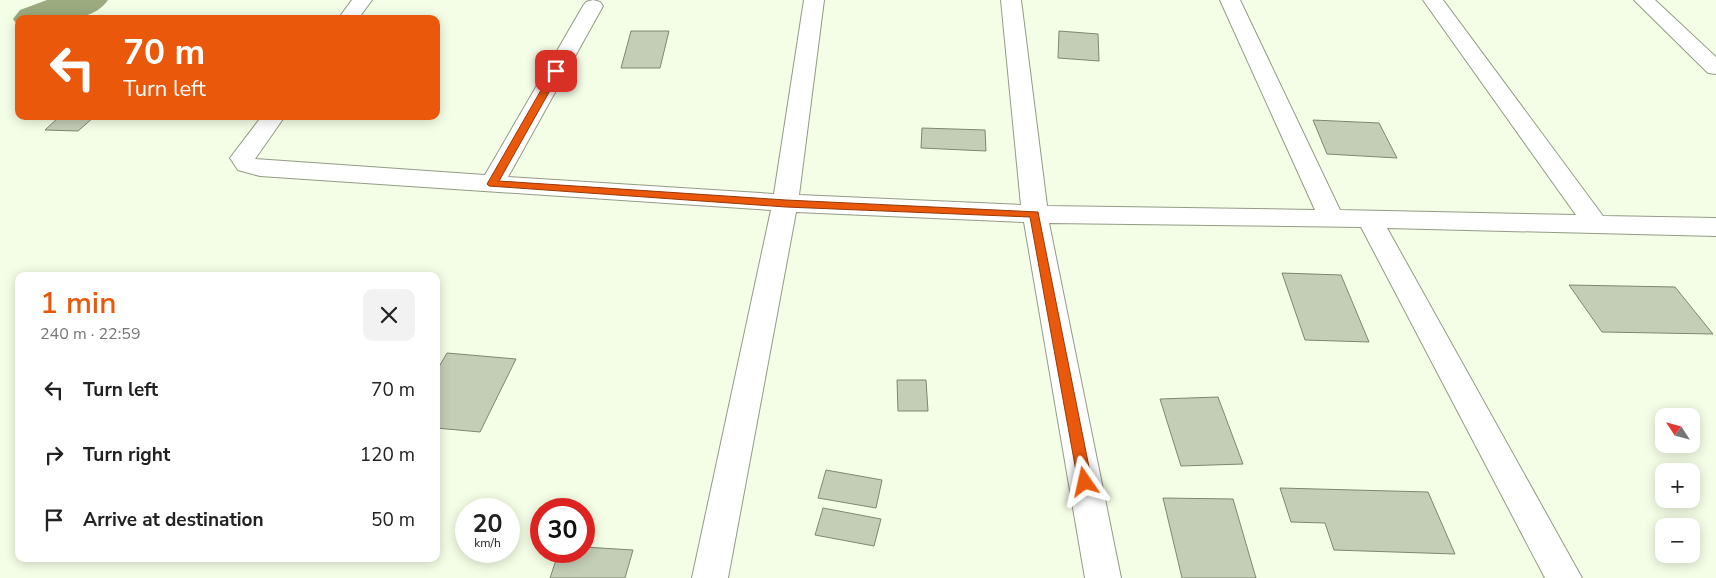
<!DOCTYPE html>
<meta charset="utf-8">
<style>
body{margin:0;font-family:"Nunito Sans",sans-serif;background:#f2f2f2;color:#222;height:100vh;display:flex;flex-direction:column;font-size:19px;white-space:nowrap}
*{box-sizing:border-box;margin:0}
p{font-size:16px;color:#767676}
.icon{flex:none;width:28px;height:28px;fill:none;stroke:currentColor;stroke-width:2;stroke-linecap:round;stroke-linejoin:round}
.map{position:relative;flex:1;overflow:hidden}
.panel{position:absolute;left:15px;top:272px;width:425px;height:290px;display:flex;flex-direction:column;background:#fff;border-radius:10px;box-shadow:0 2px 12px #0003}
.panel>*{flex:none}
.guide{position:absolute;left:15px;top:15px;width:425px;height:105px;border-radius:10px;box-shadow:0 2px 12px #0003;background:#ea580c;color:#fff;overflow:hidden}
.needle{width:32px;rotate:306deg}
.controls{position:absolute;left:1655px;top:408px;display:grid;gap:10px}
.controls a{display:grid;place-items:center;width:45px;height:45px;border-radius:10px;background:#fff;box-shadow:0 2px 12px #0003;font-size:25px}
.speed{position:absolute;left:455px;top:498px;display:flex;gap:10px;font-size:25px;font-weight:700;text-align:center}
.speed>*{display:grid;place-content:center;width:65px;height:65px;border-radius:50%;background:#fff;box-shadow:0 2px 12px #0003;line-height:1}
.speed small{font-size:12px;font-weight:400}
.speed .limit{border:8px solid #d22;background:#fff;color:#111}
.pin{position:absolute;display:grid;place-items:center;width:42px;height:42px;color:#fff;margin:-21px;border-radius:10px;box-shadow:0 2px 8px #0006}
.me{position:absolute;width:55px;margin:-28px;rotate:349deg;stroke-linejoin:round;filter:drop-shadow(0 0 4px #0008)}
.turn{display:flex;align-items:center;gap:18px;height:105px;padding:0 25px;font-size:22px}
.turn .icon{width:65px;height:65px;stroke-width:2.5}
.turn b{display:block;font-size:35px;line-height:42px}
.round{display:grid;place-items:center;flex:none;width:52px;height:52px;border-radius:10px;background:#f2f2f2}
.summary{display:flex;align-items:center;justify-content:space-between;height:85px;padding:0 25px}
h1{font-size:30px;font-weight:600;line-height:38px;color:#ea580c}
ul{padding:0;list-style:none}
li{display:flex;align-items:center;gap:15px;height:65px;padding:0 25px}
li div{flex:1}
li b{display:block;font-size:19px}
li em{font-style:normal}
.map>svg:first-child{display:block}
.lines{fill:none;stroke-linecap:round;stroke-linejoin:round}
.river{fill:#9baa7f;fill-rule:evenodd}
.building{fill:#c4cdb6;stroke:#7f8671}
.minor-casing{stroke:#939b85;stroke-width:2}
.minor{fill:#fff;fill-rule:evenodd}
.route{fill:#ea580c;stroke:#983908}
</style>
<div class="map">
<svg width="1716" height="578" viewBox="0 0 1716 578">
<rect width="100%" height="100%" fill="#f4fde5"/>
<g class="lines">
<path class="river" d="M 47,0 L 108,0 C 90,26 47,19 19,19 L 19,27 L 13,19 L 20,10 Z"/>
</g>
<path class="building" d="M 631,31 L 669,31 L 660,68 L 621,68 Z
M 1059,31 L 1098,34 L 1099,61 L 1058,58 Z
M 60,116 L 75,116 L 94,117 L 78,131 L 45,130 Z
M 1313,120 L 1379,123 L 1397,158 L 1327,154 Z
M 922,128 L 985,130 L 986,151 L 921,148 Z
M 1282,273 L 1341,275 L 1369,342 L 1305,340 Z
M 1569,285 L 1675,287 L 1713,334 L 1602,332 Z
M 447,353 L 516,359 L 480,432 L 436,428 L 436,372 Z
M 897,380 L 926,380 L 928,411 L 898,411 Z
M 1218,397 L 1243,464 L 1181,466 L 1160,399 Z
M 826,470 L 882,480 L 876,508 L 818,498 Z
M 1280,488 L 1428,492 L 1455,554 L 1334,550 L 1325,523 L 1291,522 Z
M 1163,498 L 1233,499 L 1256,578 L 1182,578 Z
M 823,508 L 881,519 L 874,546 L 815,535 Z
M 584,547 L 633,550 L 625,578 L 550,578 L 559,551 L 584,551 Z"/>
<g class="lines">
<g class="minor-casing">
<path id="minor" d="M 352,0 L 372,0 L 358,19 L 338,19 Z
M 593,0 L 600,2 L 603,6 L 508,177 L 774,194 L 804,0 L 824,0 L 799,195 L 1021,205 L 1001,0 L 1021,0 L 1047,206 L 1315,210 L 1220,0 L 1240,0 L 1340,210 L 1576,215 L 1423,0 L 1443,0 L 1603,216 L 1716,218 L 1716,236 L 1387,228 L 1582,578 L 1545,578 L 1361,227 L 1049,223 L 1121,578 L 1085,578 L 1024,222 L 796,212 L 728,578 L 692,578 L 771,210 L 260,176 L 238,170 L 230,158 L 262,116 L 285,116 L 255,159 L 485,175 L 583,6 L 586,2 Z
M 1634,0 L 1655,0 L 1716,57 L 1716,74 L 1708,73 Z"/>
</g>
<use href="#minor" class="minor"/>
</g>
<path class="route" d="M 556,68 L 561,71 L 499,181 L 786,200 L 1038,212 L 1092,482 L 1090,486 L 1080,486 L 1078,482 L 1030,217 L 786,207 L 489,186 L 487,184 L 552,71 Z"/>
</svg>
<div class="controls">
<a><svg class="needle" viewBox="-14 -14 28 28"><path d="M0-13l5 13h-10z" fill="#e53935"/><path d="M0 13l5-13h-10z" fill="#767676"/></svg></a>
<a>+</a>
<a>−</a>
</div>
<div class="speed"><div>20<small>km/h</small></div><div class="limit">30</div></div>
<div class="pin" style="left:556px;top:71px;background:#d93025"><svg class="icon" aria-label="arrive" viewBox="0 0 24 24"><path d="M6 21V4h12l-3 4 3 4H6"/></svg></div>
<svg class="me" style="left:1085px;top:482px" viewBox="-20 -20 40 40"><path d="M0-17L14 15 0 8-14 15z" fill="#ea580c" stroke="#fff" stroke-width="4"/></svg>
<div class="guide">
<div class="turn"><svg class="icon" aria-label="left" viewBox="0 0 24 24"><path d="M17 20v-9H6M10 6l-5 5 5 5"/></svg><div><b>70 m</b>Turn left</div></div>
</div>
<section class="panel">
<div class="summary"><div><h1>1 min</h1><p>240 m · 22:59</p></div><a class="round"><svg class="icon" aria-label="close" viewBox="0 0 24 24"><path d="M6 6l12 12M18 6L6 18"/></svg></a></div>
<ul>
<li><svg class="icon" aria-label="left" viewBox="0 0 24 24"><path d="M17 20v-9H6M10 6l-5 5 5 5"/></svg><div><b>Turn left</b></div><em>70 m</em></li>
<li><svg class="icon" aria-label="right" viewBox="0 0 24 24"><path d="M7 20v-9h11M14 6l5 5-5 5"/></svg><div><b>Turn right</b></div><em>120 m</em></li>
<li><svg class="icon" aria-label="arrive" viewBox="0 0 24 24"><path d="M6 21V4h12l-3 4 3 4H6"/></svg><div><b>Arrive at destination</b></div><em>50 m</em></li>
</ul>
</section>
</div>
